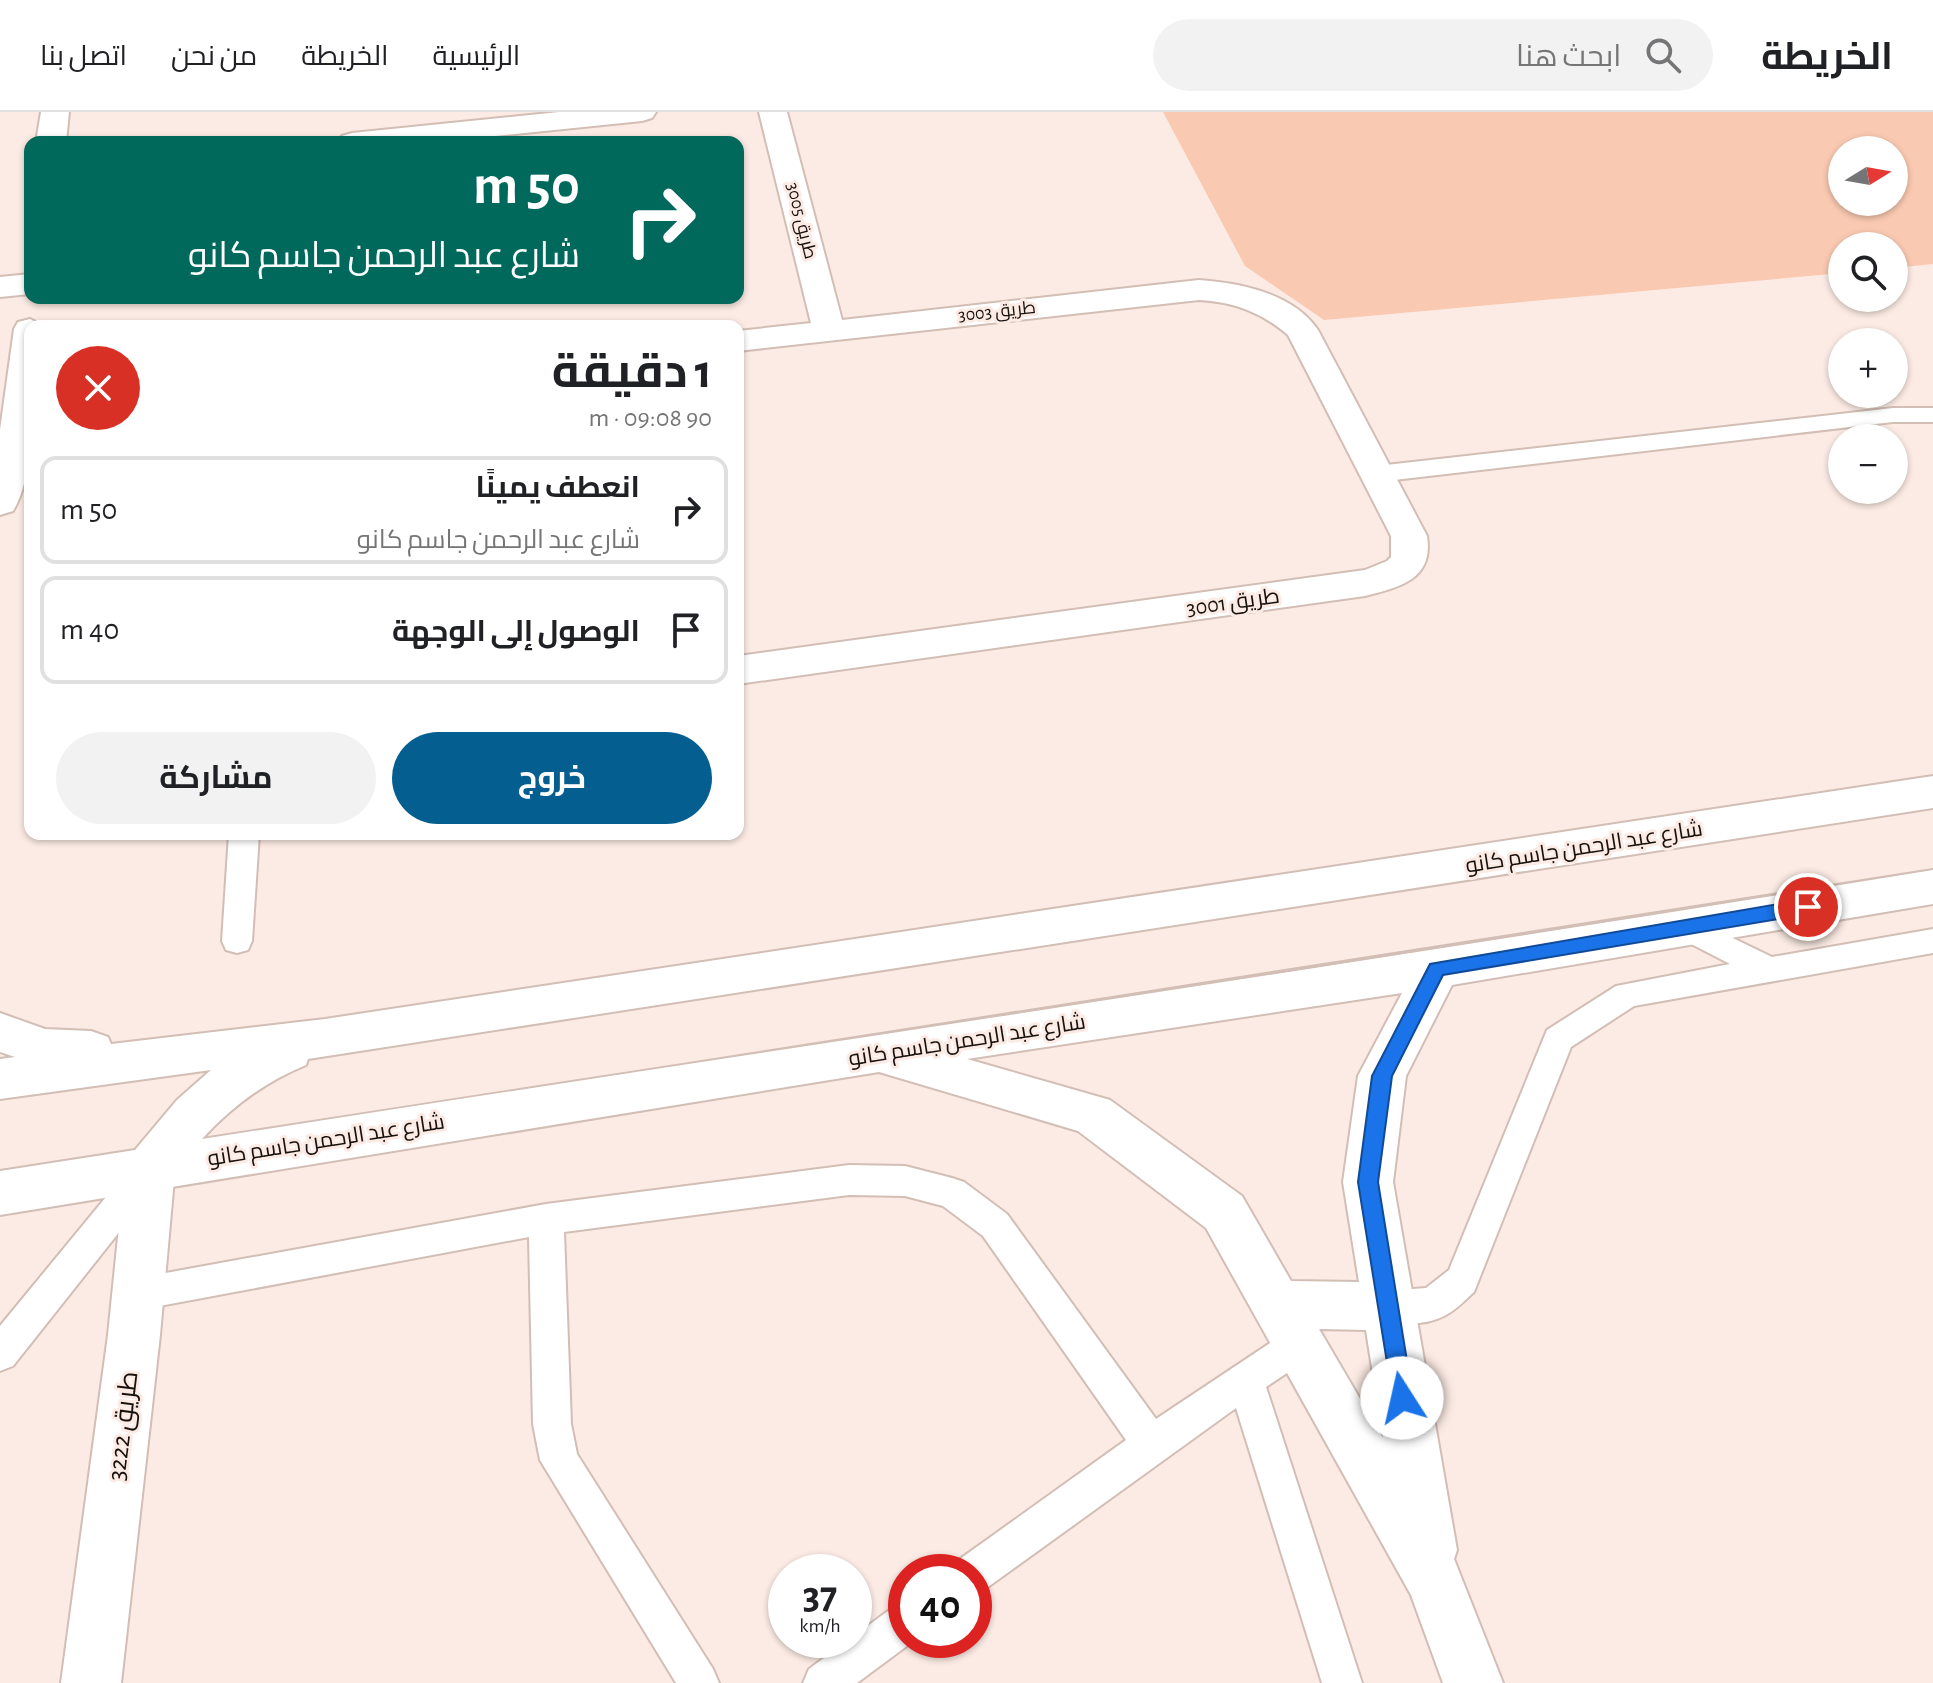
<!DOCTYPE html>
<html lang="ar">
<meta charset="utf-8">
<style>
body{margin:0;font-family:"Alegreya Sans",Cairo,sans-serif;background:#f2f2f2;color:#202124;direction:rtl;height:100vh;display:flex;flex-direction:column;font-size:30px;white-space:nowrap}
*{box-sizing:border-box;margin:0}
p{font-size:26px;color:#757577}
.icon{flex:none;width:44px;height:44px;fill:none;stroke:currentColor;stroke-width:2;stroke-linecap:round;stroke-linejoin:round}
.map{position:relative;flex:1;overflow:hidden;direction:ltr}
.panel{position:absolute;left:24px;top:208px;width:720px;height:520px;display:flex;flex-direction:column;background:#fff;border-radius:16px;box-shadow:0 2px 6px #0004;direction:rtl}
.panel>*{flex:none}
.top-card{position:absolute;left:24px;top:24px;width:720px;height:168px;border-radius:16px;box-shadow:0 2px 6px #0004;direction:rtl;background:#00695c;color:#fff;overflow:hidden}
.needle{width:52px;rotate:79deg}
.fabs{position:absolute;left:1828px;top:24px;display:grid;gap:16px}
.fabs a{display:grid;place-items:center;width:80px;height:80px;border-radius:50%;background:#fff;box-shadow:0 2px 6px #0004;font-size:40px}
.speed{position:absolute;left:768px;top:1442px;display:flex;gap:16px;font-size:40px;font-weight:700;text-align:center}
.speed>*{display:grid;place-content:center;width:104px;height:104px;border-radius:50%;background:#fff;box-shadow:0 2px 6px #0004;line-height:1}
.speed small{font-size:20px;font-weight:400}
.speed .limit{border:12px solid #d22;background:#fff;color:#111}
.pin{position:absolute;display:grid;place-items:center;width:68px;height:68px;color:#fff;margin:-34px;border:4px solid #fff;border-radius:50%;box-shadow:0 2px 8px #0007}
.me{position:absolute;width:88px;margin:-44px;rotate:350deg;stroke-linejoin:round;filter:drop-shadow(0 0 6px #0008)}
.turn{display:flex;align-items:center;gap:28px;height:168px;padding:0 32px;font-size:36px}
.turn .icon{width:104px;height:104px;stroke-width:2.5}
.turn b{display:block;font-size:56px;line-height:68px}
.round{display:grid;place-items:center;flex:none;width:84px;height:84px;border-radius:42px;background:#f2f2f2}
.overview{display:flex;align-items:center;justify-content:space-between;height:136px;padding:0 32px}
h1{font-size:48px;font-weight:700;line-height:60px}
.primary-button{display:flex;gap:16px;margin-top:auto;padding:16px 32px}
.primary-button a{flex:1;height:92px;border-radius:48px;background:#045f90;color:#fff;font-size:32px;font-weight:700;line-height:92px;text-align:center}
.primary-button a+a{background:#f2f2f2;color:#202124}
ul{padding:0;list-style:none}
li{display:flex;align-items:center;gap:24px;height:108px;margin:0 16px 12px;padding:0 16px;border:4px solid #e0e0e0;border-radius:16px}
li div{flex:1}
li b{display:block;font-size:30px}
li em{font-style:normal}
header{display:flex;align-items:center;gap:48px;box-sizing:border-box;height:112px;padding:0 40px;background:#fff;border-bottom:2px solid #e0e0e0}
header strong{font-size:38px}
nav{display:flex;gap:44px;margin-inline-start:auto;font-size:28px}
.search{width:560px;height:72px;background:#f2f2f2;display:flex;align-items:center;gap:20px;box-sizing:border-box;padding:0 28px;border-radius:44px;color:#757577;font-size:30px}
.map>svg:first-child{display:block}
.green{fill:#fac9b1;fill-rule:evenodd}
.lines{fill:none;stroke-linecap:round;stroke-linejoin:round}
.lane-casing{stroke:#d2beb5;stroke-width:4}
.street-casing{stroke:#d2beb5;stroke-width:4}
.secondary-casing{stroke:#d2beb5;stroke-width:4}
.lane{fill:#fff;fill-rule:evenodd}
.street{fill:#fff;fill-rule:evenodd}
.secondary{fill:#fff;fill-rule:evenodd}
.route{fill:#1a73e8;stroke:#114b97;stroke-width:2}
.labels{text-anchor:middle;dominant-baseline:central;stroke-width:6;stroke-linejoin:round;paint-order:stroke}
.far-street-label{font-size:18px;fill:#17110d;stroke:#fcebe4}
.street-label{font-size:22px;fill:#17110d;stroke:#fcebe4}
.near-street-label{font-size:26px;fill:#17110d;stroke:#fcebe4}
</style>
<header>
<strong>الخريطة</strong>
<div class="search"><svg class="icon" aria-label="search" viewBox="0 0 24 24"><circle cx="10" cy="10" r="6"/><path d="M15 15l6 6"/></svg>ابحث هنا</div>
<nav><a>الرئيسية</a><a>الخريطة</a><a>من نحن</a><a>اتصل بنا</a></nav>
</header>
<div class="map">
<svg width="1933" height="1571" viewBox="0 0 1933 1571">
<rect width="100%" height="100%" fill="#fcebe4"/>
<path class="green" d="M 1163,0 L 1933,0 L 1933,152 L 1894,156 L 1894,134 L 1842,134 L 1842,161 L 1324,208 L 1245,154 ZM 1842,38 L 1894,38 L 1894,90 L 1842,90 Z"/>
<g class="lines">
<g class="lane-casing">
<path id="lane" d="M 1893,296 L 1933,296 L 1933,310 L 1893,310 L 1377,370 L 1368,367 L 1365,362 L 1368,357 L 1377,354 Z
M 229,722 L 259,722 L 252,829 L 248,838 L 237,841 L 226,838 L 222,829 Z
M 1683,802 L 1772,845 L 1933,817 L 1933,841 L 1634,894 L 1571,935 L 1474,1180 C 1465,1188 1455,1199 1444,1204 C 1425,1214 1392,1214 1373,1207 L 1368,1195 L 1373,1183 L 1386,1179 L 1426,1176 L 1449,1158 L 1547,918 L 1616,874 L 1730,852 L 1672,822 L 1668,814 L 1672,806 Z
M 146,1046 L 158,1051 L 163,1061 L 158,1071 L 13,1254 L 0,1259 L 0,1214 L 134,1051 Z
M 849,1053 L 905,1054 L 952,1066 L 964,1070 L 1007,1102 L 1156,1307 L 1285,1221 L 1298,1216 L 1311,1221 L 1316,1233 L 1311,1245 L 1266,1275 L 1362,1571 L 1322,1571 L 1236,1296 L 988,1475 L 974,1481 L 974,1460 L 955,1460 L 960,1447 L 1126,1328 L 983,1124 L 943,1094 L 905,1084 L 849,1083 L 564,1120 L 571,1312 L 577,1342 L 713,1557 L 719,1571 L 676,1571 L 540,1348 L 533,1312 L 529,1125 L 138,1198 L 126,1193 L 120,1182 L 126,1171 L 138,1166 L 546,1092 Z
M 906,1490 L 906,1528 L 915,1528 L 857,1571 L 803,1571 L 809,1557 L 848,1528 L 854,1528 L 854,1524 L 892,1496 Z"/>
</g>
<g class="street-casing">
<path id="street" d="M 41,0 L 69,0 L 66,30 L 36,30 Z
M 559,0 L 656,0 L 652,6 L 642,9 L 436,30 L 337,30 L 342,24 L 352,21 Z
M 759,0 L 787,0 L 842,208 L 1199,168 C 1240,171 1293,181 1318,218 L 1427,424 C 1434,468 1399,475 1365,484 L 738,572 L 738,544 L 1365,458 L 1387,449 L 1391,445 L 1391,424 L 1288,223 C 1261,200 1234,190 1199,188 L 738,239 L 738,219 L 811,211 Z
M 30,162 L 30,182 L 0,185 L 0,165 Z
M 30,207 L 44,214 L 30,214 C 30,263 39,358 13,399 L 0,403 L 0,318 L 14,217 L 18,210 Z
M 150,1034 L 167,1041 L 175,1056 L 160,1223 L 121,1571 L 61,1571 L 108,1223 L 125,1056 L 133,1041 Z"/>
</g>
<g class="secondary-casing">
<path id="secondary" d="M 1933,664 L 1933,696 L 308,947 L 306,953 C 265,970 232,994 202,1027 C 779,937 1357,852 1933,758 L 1933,792 L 1452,873 L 1406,964 L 1393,1070 L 1457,1438 L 1454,1447 L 1503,1571 L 1443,1571 L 1411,1483 L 1206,1116 L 1078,1019 L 879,960 L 0,1103 L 0,1059 L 135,1038 L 177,988 L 211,958 L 0,987 L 0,947 L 15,945 L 0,940 L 0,901 L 45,917 L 91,919 L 108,925 L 111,932 L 325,907 ZM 1402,881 L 1358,964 L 1343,1070 L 1359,1170 L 1291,1169 L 1242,1084 L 1110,988 L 967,947 ZM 1319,1217 L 1366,1218 L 1383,1326 Z"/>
</g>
<use href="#lane" class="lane"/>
<use href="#street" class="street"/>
<use href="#secondary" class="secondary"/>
</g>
<path class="route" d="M 1808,787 L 1817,795 L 1808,802 L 1443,863 L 1392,964 L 1378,1070 L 1413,1286 L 1410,1294 L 1402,1297 L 1394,1294 L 1358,1070 L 1372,964 L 1430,852 Z"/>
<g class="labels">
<g class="far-street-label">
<text transform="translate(801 109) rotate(76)">طريق 3005</text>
<text transform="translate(997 200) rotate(-6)">طريق 3003</text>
</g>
<g class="street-label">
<text transform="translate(1233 490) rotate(-8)">طريق 3001</text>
<text transform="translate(1584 735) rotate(-9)">شارع عبد الرحمن جاسم كانو</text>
<text transform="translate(967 928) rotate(-9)">شارع عبد الرحمن جاسم كانو</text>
<text transform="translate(326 1028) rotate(-9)">شارع عبد الرحمن جاسم كانو</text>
</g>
<g class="near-street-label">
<text transform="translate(123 1314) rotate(-83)">طريق 3222</text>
</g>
</g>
</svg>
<div class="fabs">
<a><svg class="needle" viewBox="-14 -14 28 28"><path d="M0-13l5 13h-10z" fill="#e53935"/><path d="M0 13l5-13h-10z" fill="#757577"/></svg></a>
<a><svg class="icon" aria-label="search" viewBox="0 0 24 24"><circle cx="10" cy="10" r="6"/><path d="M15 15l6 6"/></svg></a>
<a>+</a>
<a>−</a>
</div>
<div class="speed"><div>37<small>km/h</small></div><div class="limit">40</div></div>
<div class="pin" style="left:1808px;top:795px;background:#d93025"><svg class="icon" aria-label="arrive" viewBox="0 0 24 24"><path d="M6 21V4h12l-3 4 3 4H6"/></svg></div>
<svg class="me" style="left:1402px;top:1286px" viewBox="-20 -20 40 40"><circle r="19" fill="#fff"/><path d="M0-13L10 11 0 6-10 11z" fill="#1a73e8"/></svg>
<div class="top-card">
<div class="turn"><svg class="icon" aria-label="right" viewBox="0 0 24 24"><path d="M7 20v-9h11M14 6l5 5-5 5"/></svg><div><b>50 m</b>شارع عبد الرحمن جاسم كانو</div></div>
</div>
<section class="panel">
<div class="overview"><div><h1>1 دقيقة</h1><p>90 m · 09:08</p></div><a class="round" style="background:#d93025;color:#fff"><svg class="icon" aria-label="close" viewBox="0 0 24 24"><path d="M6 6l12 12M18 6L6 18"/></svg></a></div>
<ul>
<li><svg class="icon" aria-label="right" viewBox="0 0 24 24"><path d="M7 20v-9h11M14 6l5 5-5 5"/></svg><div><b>انعطف يمينًا</b><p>شارع عبد الرحمن جاسم كانو</p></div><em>50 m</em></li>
<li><svg class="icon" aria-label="arrive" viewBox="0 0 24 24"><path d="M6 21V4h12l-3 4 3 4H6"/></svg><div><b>الوصول إلى الوجهة</b></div><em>40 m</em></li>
</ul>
<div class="primary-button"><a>خروج</a><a>مشاركة</a></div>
</section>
</div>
